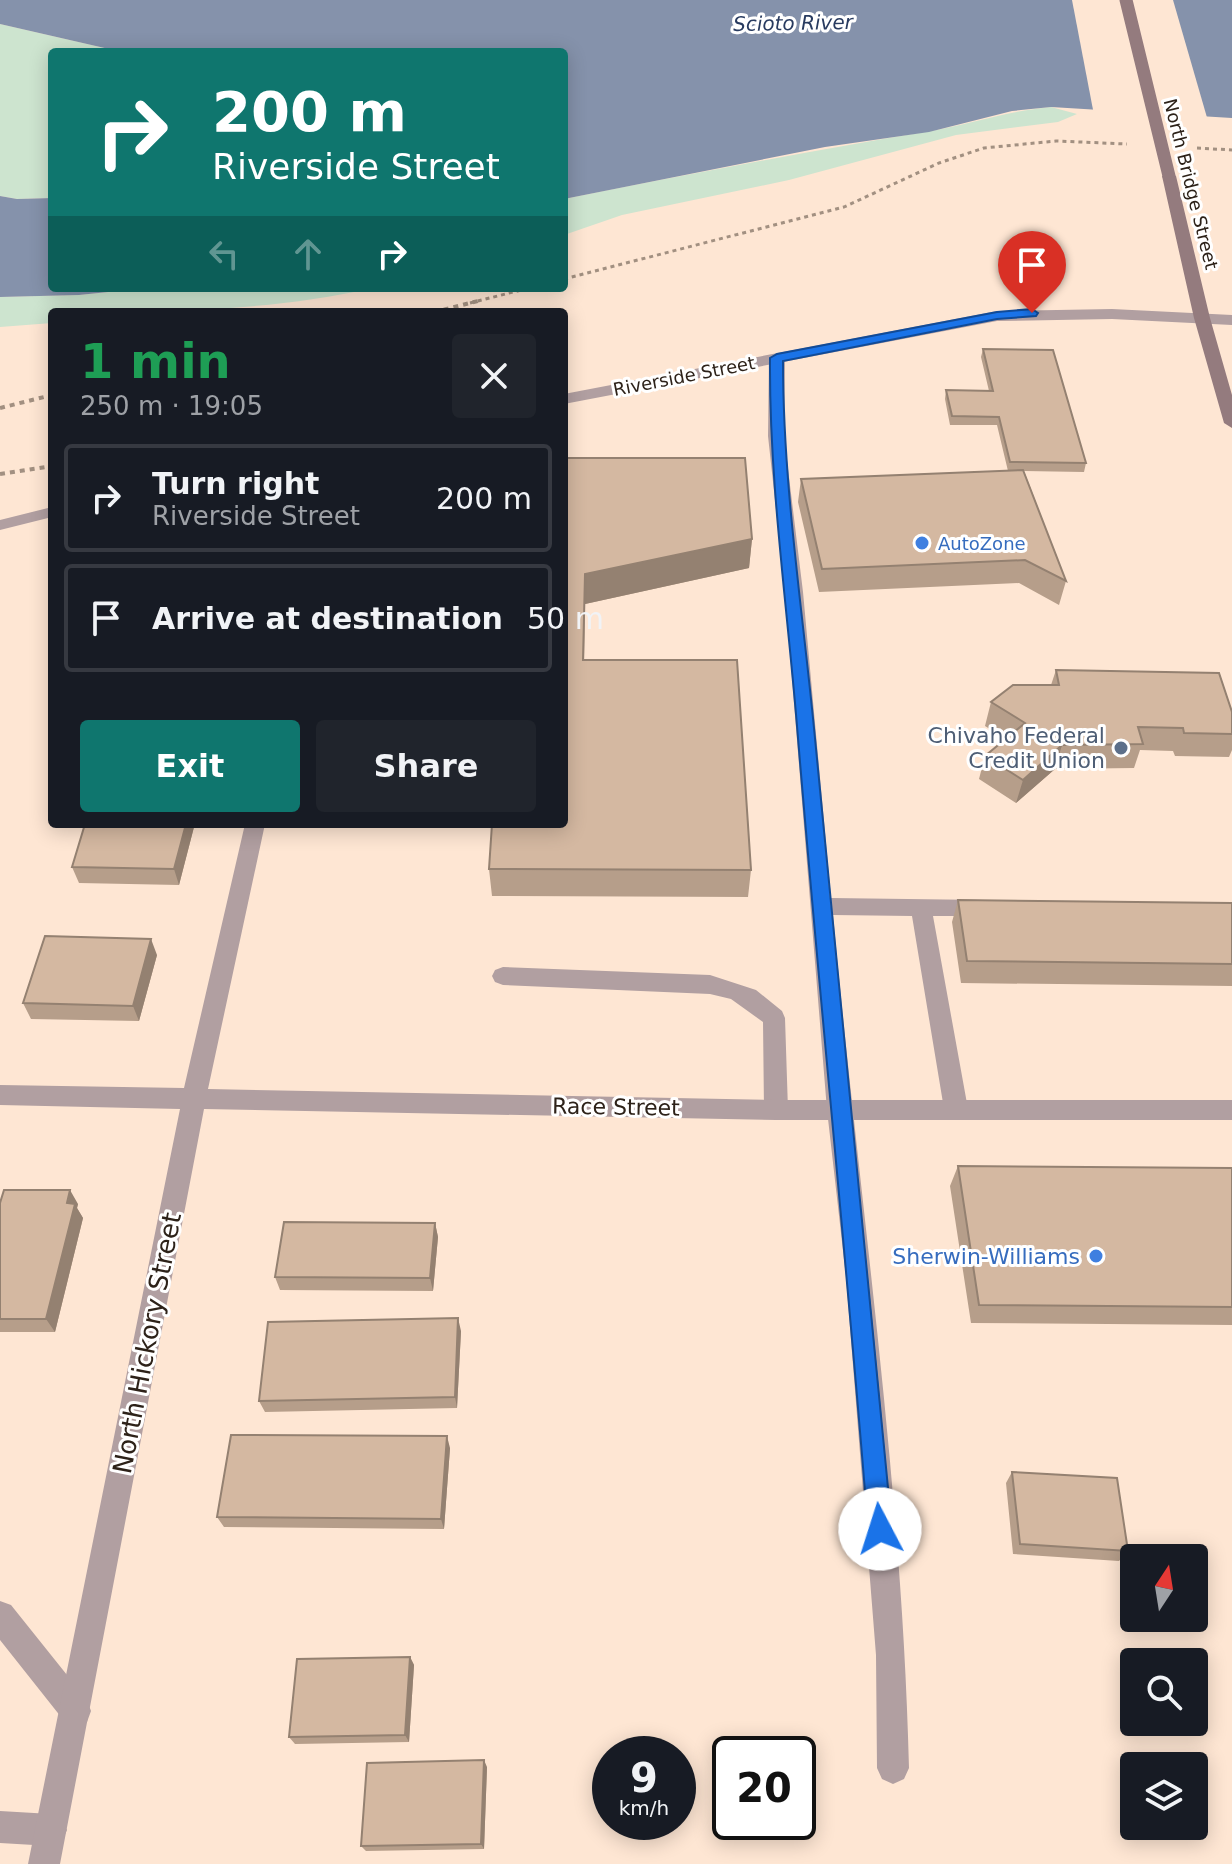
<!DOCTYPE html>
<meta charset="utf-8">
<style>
body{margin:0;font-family:"DejaVu Sans",sans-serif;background:#20242c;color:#f1f3f6;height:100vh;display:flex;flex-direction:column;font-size:30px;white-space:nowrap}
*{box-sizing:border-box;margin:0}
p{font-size:26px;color:#9ea1a6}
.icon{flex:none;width:44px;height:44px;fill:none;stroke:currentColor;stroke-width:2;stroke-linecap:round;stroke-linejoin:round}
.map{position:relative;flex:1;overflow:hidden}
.sheet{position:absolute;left:48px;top:308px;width:520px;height:520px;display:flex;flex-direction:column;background:#171b24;border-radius:8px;box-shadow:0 4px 20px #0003}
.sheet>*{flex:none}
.guide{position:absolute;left:48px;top:48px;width:520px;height:244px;border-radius:8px;box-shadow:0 4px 20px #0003;background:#0f766e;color:#fff;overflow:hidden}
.needle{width:52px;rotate:12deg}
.fabs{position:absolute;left:1120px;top:1544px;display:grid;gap:16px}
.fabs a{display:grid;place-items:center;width:88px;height:88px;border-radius:8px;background:#171b24;box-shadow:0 4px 20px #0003;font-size:40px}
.speed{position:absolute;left:592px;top:1736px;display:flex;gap:16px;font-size:40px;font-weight:700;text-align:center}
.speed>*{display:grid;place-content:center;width:104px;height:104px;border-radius:50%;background:#171b24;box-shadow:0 4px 20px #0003;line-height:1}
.speed small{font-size:20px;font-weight:400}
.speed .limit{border:4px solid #111;border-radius:12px;background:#fff;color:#111}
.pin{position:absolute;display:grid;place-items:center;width:68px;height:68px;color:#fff;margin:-82px -34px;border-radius:50% 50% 50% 0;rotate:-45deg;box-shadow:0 0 8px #0007}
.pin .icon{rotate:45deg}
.me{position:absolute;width:88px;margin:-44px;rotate:355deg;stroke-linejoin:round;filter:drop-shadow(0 0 6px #0008)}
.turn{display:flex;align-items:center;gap:28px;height:168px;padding:0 32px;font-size:36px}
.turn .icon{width:104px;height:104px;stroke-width:2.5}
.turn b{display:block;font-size:56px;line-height:68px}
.lanes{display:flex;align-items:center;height:76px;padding:0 32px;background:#0003;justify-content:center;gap:40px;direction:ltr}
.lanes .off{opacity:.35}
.round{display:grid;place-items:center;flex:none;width:84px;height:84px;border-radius:8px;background:#20242c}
.summary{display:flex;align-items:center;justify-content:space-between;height:136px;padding:0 32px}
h1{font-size:48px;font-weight:800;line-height:60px;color:#1e9e55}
.action{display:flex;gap:16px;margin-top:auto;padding:16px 32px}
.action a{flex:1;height:92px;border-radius:8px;background:#0f766e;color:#fff;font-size:32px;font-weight:800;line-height:92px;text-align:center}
.action a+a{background:#20242c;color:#f1f3f6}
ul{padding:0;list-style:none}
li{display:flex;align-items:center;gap:24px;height:108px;margin:0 16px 12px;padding:0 16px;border:4px solid #363941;border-radius:8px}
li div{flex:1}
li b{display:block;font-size:30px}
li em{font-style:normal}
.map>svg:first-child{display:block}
.green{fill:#cde4cf}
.water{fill:#8592ab}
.pier{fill:#fee6d3}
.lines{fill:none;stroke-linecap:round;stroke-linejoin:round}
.path-far1{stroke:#a29081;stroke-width:3;stroke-dasharray:4 4;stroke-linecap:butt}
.path{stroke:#a29081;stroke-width:4;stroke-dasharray:5 5;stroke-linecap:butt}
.service{fill:#b19fa1;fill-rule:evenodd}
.minor{fill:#b19fa1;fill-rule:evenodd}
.secondary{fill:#947b7e;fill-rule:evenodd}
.secondary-bridge{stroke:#947b7e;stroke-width:13}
.wall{fill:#b69e8a}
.shaded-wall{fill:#948171}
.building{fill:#d4b8a1;stroke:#948171;stroke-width:2}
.route{fill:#1a73e8;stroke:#114b97;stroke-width:2}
.shop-dot{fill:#3f7fe0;stroke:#fff;stroke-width:3}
.service-dot{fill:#5c6f8a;stroke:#fff;stroke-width:3}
.labels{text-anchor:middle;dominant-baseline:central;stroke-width:6;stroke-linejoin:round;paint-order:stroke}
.far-street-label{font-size:18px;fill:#2d2219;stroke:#fff}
.far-shop-label{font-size:18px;fill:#366cbe;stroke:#fff;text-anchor:start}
.far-water-label{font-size:20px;font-style:italic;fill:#283b60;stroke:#fff}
.service-label{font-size:22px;fill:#4e5e75;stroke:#fff;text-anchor:end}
.street-label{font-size:22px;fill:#2d2219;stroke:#fff}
.shop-label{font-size:22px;fill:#366cbe;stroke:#fff;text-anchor:end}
.near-street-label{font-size:26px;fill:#2d2219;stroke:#fff}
</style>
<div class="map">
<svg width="1232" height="1864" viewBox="0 0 1232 1864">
<rect width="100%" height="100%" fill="#fee6d3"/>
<path class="green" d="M 0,24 L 122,52 L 52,52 L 52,198 L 17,199 L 0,196 Z
M 1051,107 L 1077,114 L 1058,122 L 956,135 L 789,180 L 622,215 L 564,235 L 564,199 C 684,175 804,152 925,132 C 967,125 1007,111 1051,107 Z
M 147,288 L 373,288 C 266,312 161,312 52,312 L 52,323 L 0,327 L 0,297 L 79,295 Z"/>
<path class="water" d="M 0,0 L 1232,0 L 1232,118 L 1051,107 L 1012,111 L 929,132 L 825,147 L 564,199 L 564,52 L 122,52 L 0,24 Z
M 0,196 L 17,199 L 52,198 L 52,288 L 147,288 L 79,295 L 0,297 Z"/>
<path class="pier" d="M 1072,0 L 1173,0 L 1208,121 L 1094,115 Z"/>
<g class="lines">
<path class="path-far1" d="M 1197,148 L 1232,150
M 564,279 L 844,207 L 939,163 L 984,148 L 1056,141 L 1127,144
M 470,303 L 529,288"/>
<path class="path" d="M 434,312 L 478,301
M 0,408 L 52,395
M 0,474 L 52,466"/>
<path class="service" d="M 777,353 L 785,358 L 784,436 L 803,592 L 831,898 L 984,900 L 992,902 L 995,908 L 992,914 L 984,916 L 933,916 L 968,1109 L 964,1116 L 956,1119 L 948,1116 L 944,1109 L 912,916 L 833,915 C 859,1199 902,1482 909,1768 L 904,1779 L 893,1784 L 882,1779 L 877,1768 L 876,1655 L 846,1277 L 827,1110 L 785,592 L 768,436 L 769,358 Z
M 503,967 L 710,975 L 756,990 L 782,1011 L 785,1018 L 788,1110 L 784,1117 L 776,1120 L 768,1117 L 764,1110 L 763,1022 L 731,999 L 710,994 L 503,985 L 495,982 L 492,976 L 495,970 Z
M 0,1601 L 11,1605 L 87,1700 L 91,1711 L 87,1722 L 76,1726 L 65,1722 L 0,1640 Z
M 0,1811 L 51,1814 L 62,1819 L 67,1830 L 62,1841 L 51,1846 L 0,1843 Z"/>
<path class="minor" d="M 1112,309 L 1232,315 L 1232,325 L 1112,319 L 997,321 L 564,404 L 564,394 L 997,311 Z
M 52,507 L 52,517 L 0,530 L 0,520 Z
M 245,824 L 265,824 L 208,1089 L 776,1100 L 1232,1100 L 1232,1120 L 776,1120 L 204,1109 L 60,1864 L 28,1864 L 180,1109 L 0,1105 L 0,1085 L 184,1088 Z"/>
<path class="secondary" d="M 1169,172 L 1176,176 L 1210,318 L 1232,395 L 1232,428 L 1224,423 L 1194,318 L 1162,176 Z"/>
<path class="secondary-bridge" d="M 1126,0 L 1169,176"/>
</g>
<path class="wall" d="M 983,349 L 1086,463 L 1084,472 L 1024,471 L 1066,581 L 1059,605 L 1019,583 L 819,592 L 798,502 L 801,479 L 1008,471 L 997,425 L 950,425 L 945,399 L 946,390 L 989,391 L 981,357 Z
M 564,458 L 752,539 L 749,568 L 585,604 L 584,660 L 751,870 L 748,897 L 492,896 L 489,869 Z
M 1056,670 L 1232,712 L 1232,750 L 1229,757 L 1175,756 L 1173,751 L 1140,750 L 1134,768 L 1055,769 L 1016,803 L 979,779 L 985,756 L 1006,739 L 985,726 L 991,702 L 1051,685 Z
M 194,827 L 179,885 L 79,883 L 72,867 Z
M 958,900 L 1232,903 L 1232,986 L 961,983 L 952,922 Z
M 157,955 L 139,1021 L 31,1019 L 23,1003 Z
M 958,1166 L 1232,1168 L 1232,1325 L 971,1323 L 950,1186 Z
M 0,1203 L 78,1204 L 77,1208 L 83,1218 L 55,1332 L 0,1332 Z
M 435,1223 L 438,1237 L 433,1291 L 280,1290 L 275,1277 Z
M 461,1331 L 457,1408 L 265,1412 L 259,1401 Z
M 450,1448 L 444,1529 L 224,1527 L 217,1517 Z
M 1012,1472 L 1128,1551 L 1119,1561 L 1013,1554 L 1006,1483 Z
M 410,1657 L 414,1665 L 409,1742 L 295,1744 L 289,1737 Z
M 487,1767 L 484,1849 L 366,1851 L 361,1846 Z"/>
<path class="shaded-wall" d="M 752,539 L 749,568 L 585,604 L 584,688 L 585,574 Z
M 1062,745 L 1055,769 L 1016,803 L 1023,780 Z
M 186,824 L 193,824 L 194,827 L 179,885 L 174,869 Z
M 151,939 L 157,955 L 139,1021 L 133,1006 Z
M 70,1190 L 78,1204 L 77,1208 L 83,1218 L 55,1332 L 46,1319 Z
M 435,1223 L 438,1237 L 433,1291 L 430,1278 Z
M 458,1318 L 461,1331 L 457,1408 L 455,1397 Z
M 447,1436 L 450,1448 L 444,1529 L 441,1519 Z
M 410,1657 L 414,1665 L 409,1742 L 405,1735 Z
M 484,1760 L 487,1767 L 484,1849 L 481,1844 Z"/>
<path class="building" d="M 983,349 L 1053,350 L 1086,463 L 1010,462 L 999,417 L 952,416 L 946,390 L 993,391 Z
M 564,458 L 745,458 L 752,539 L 585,574 L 583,660 L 737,660 L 751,870 L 489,869 L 492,824 L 564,824 Z
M 1023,470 L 1066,581 L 1025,560 L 822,569 L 801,479 Z
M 1056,670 L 1219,673 L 1232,712 L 1232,734 L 1184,733 L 1183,728 L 1138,727 L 1143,744 L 1062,745 L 1023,780 L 985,756 L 1025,723 L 991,702 L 1013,685 L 1059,685 Z
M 85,824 L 186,824 L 174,869 L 72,867 Z
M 958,900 L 1232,903 L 1232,964 L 967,961 Z
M 45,936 L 151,939 L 133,1006 L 23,1003 Z
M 958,1166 L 1232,1168 L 1232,1307 L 979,1305 Z
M 4,1190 L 70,1190 L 67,1203 L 75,1204 L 46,1319 L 0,1319 L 0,1203 Z
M 284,1222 L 435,1223 L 430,1278 L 275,1277 Z
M 458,1318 L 455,1397 L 259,1401 L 268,1322 Z
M 231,1435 L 447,1436 L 441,1519 L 217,1517 Z
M 1012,1472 L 1117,1478 L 1128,1551 L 1020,1544 Z
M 410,1657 L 405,1735 L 289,1737 L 297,1659 Z
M 484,1760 L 481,1844 L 361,1846 L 367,1763 Z"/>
<path class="route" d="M 1032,309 L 1038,313 L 1036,316 L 997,319 L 783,361 C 783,484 802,606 814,728 C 838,995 868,1262 892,1529 L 888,1538 L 880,1541 L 872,1538 L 868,1529 C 847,1261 819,994 797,726 C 787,604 769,481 770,358 L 777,354 L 997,312 Z"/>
<g class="shop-dot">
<circle cx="922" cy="543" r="8"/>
<circle cx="1096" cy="1256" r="8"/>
</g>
<circle class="service-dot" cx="1121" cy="748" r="8"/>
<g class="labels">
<g class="far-street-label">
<text transform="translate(1191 184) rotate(76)">North Bridge Street</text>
<text transform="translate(684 376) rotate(-11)">Riverside Street</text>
</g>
<g class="far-shop-label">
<text x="938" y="543">AutoZone</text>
</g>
<g class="far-water-label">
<text transform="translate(793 23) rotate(-1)">Scioto River</text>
</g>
<g class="service-label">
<text x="1105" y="735">Chivaho Federal<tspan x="1105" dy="25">Credit Union</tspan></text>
</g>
<g class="street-label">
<text transform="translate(616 1107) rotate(1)">Race Street</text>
</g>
<g class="shop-label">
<text x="1080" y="1256">Sherwin-Williams</text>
</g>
<g class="near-street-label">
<text transform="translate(147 1343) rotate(-79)">North Hickory Street</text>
</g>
</g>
</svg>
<div class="fabs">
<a><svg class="needle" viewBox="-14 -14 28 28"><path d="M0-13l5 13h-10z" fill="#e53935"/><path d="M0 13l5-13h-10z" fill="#9ea1a6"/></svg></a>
<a><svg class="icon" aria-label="search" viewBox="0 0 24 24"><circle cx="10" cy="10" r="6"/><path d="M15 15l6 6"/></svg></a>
<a><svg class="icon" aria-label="layers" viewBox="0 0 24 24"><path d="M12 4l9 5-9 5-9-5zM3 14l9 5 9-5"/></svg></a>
</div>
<div class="speed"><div>9<small>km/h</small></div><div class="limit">20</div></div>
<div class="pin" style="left:1032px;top:313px;background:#d93025"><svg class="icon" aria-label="arrive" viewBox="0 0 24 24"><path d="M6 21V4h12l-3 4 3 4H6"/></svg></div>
<svg class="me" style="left:880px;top:1529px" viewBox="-20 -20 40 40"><circle r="19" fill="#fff"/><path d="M0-13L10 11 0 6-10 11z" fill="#1a73e8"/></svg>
<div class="guide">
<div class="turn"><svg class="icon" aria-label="right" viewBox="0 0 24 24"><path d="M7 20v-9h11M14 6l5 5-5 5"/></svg><div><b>200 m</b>Riverside Street</div></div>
<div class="lanes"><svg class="icon off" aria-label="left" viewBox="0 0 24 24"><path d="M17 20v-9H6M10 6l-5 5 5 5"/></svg><svg class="icon off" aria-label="ahead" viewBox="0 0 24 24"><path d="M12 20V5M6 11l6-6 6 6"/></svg><svg class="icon" aria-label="right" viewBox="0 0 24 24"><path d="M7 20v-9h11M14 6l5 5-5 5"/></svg></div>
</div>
<section class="sheet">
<div class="summary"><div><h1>1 min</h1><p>250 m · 19:05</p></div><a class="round"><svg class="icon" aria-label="close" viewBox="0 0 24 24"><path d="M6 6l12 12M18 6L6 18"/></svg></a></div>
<ul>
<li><svg class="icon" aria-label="right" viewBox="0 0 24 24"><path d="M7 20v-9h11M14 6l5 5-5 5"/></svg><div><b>Turn right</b><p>Riverside Street</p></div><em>200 m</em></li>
<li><svg class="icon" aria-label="arrive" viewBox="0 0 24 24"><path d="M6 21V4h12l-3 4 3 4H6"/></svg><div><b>Arrive at destination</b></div><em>50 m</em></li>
</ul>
<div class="action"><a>Exit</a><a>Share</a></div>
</section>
</div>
